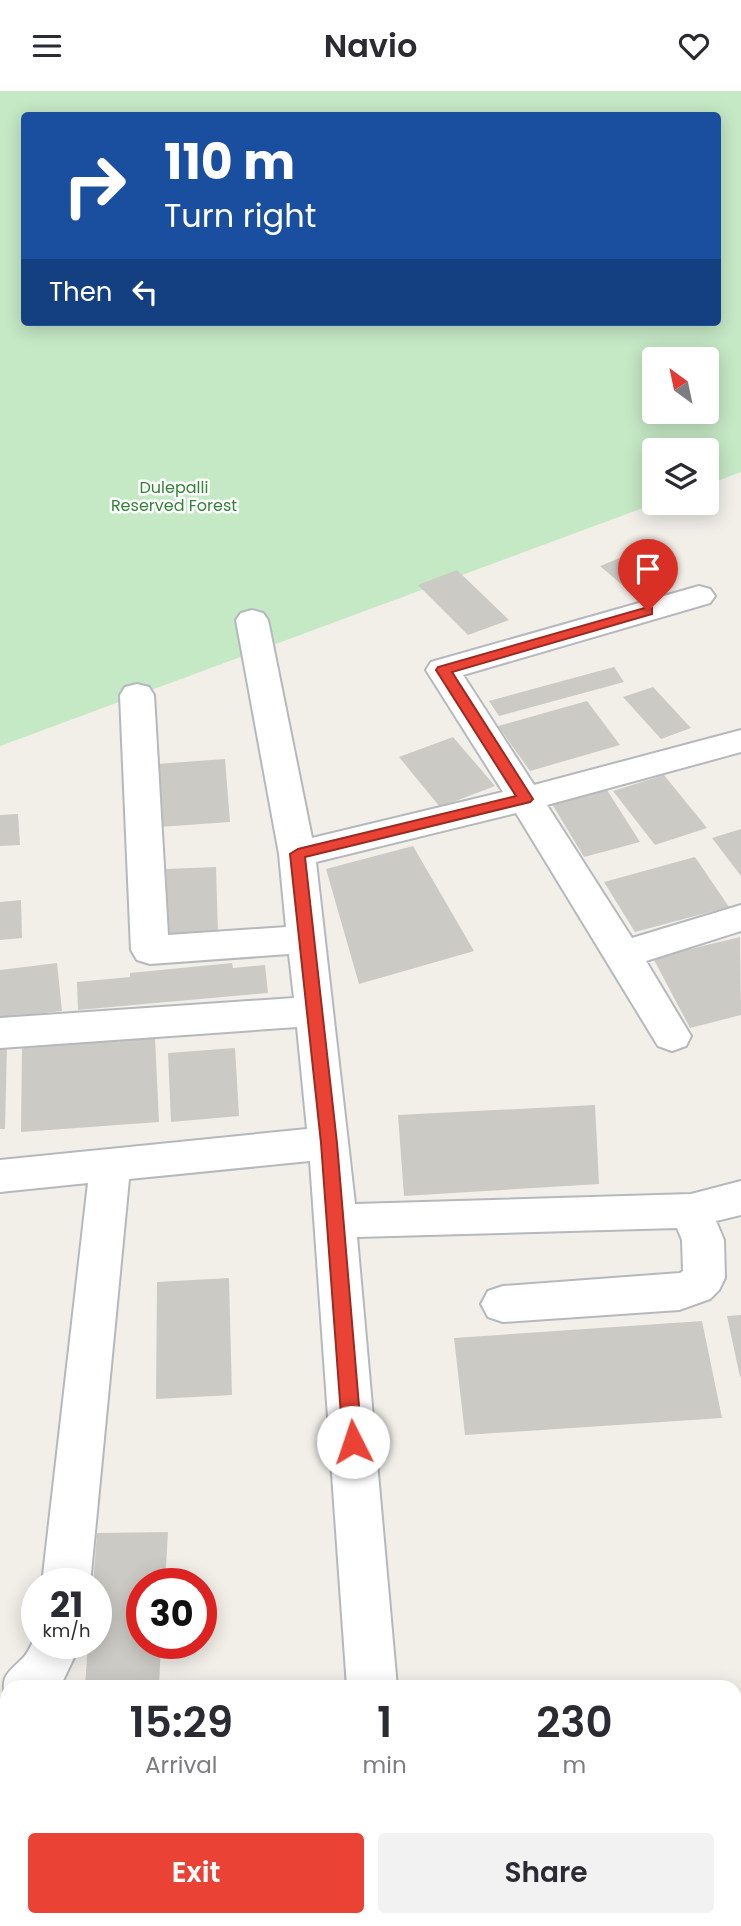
<!DOCTYPE html>
<style>
body{margin:0;font-family:Poppins,sans-serif;background:#f2f2f3;color:#2b2b33;height:100vh;display:flex;flex-direction:column;font-size:26px;white-space:nowrap}
*{box-sizing:border-box;margin:0}
p{font-size:23px;color:#7c7c81}
.icon{flex:none;width:38px;height:38px;fill:none;stroke:currentColor;stroke-width:2;stroke-linecap:round;stroke-linejoin:round}
.map{position:relative;flex:1;overflow:hidden}
.side{position:absolute;left:0px;top:1589px;width:742px;height:247px;display:flex;flex-direction:column;background:#fff;border-radius:21px 21px 0 0;box-shadow:0 4px 18px #0003}
.side>*{flex:none}
.guide{position:absolute;left:21px;top:21px;width:700px;height:214px;border-radius:7px;box-shadow:0 4px 18px #0003;background:#1a4fa0;color:#fff;overflow:hidden}
.needle{width:46px;rotate:327deg}
.fabs{position:absolute;left:642px;top:256px;display:grid;gap:14px}
.fabs a{display:grid;place-items:center;width:77px;height:77px;border-radius:7px;background:#fff;box-shadow:0 4px 18px #0003;font-size:35px}
.speed{position:absolute;left:21px;top:1477px;display:flex;gap:14px;font-size:35px;font-weight:700;text-align:center}
.speed>*{display:grid;place-content:center;width:91px;height:91px;border-radius:50%;background:#fff;box-shadow:0 4px 18px #0003;line-height:1}
.speed small{font-size:18px;font-weight:400}
.speed .limit{border:10px solid #d22;background:#fff;color:#111}
.pin{position:absolute;display:grid;place-items:center;width:60px;height:60px;color:#fff;margin:-72px -30px;border-radius:50% 50% 50% 0;rotate:-45deg;box-shadow:0 0 7px #0007}
.pin .icon{rotate:45deg}
.me{position:absolute;width:77px;margin:-38px;rotate:356deg;stroke-linejoin:round;filter:drop-shadow(0 0 5px #0008)}
.turn{display:flex;align-items:center;gap:24px;height:147px;padding:0 28px;font-size:32px}
.turn .icon{width:91px;height:91px;stroke-width:2.5}
.turn b{display:block;font-size:49px;line-height:60px}
.then{display:flex;align-items:center;height:66px;padding:0 28px;background:#0003;gap:14px;font-size:26px}
.eta{display:flex;justify-content:space-evenly;align-items:center;height:119px;text-align:center}
.eta b{font-size:42px;font-weight:600;line-height:49px}
.action{display:flex;gap:14px;margin-top:auto;padding:14px 28px}
.action a{flex:1;height:80px;border-radius:7px;background:#ea4335;color:#fff;font-size:28px;font-weight:600;line-height:80px;text-align:center}
.action a+a{background:#f2f2f3;color:#2b2b33}
header{display:flex;justify-content:space-between;align-items:center;height:91px;padding:0 28px;background:#fff;font-size:32px;font-weight:600}
.map>svg:first-child{display:block}
.green{fill:#c5e8c5;fill-rule:evenodd}
.building{fill:#cccac5}
.lines{fill:none;stroke-linecap:round;stroke-linejoin:round}
.minor-casing{stroke:#b5b8bc;stroke-width:4}
.minor{fill:#fff;fill-rule:evenodd}
.route{fill:#ea4335;stroke:#982c22;stroke-width:2}
.labels{text-anchor:middle;dominant-baseline:central;stroke-width:5;stroke-linejoin:round;paint-order:stroke}
.far-park-label{font-size:16px;fill:#348238;stroke:#fff}
</style>
<header><svg class="icon" aria-label="menu" viewBox="0 0 24 24"><path d="M4 6h16M4 12h16M4 18h16"/></svg>Navio<svg class="icon" aria-label="heart" viewBox="0 0 24 24"><path d="M12 20l-8-8c-3-5 5-10 8-4 3-6 11-1 8 4z"/></svg></header>
<div class="map">
<svg width="741" height="1835" viewBox="0 0 741 1835">
<rect width="100%" height="100%" fill="#f1efe8"/>
<path class="green" d="M 0,0 L 741,0 L 741,381 L 707,394 L 707,359 L 654,359 L 654,411 L 659,411 L 0,655 ZM 24,24 L 718,24 L 718,231 L 24,231 ZM 654,268 L 707,268 L 707,320 L 654,320 Z"/>
<path class="building" d="M 627,464 L 661,494 L 635,505 L 600,475 Z
M 457,479 L 509,529 L 468,544 L 418,494 Z
M 614,576 L 624,591 L 499,625 L 489,610 Z
M 653,596 L 691,637 L 661,648 L 623,606 Z
M 587,610 L 620,654 L 530,680 L 498,635 Z
M 453,646 L 495,695 L 440,716 L 399,666 Z
M 225,668 L 230,731 L 159,736 L 156,673 Z
M 664,684 L 707,737 L 655,754 L 613,700 Z
M 607,699 L 640,751 L 584,766 L 552,713 Z
M 18,723 L 20,754 L 0,755 L 0,724 Z
M 741,738 L 741,785 L 712,747 Z
M 413,755 L 474,860 L 359,893 L 326,778 Z
M 695,766 L 729,816 L 635,841 L 604,791 Z
M 216,776 L 218,843 L 168,846 L 166,778 Z
M 21,809 L 22,847 L 0,849 L 0,811 Z
M 740,846 L 741,924 L 690,937 L 653,867 Z
M 57,872 L 62,920 L 0,927 L 0,879 Z
M 232,872 L 233,877 L 265,874 L 268,902 L 78,919 L 77,891 L 130,886 L 130,882 Z
M 155,947 L 159,1031 L 21,1041 L 22,957 Z
M 7,955 L 5,1038 L 0,1038 L 0,956 Z
M 235,957 L 239,1025 L 171,1031 L 168,962 Z
M 595,1014 L 599,1093 L 404,1105 L 398,1024 Z
M 229,1187 L 232,1304 L 156,1308 L 157,1191 Z
M 741,1224 L 741,1286 L 740,1286 L 727,1225 Z
M 702,1230 L 722,1327 L 465,1344 L 454,1247 Z
M 168,1441 L 165,1493 L 142,1493 L 142,1552 L 161,1552 L 159,1596 L 85,1596 L 88,1552 L 96,1552 L 96,1493 L 93,1493 L 97,1442 Z
M 735,1634 L 741,1634 L 741,1835 L 512,1835 L 511,1829 L 735,1829 Z"/>
<g class="lines">
<g class="minor-casing">
<path id="minor" d="M 699,495 L 710,498 L 715,505 L 710,512 L 463,584 L 534,694 L 741,639 L 741,661 L 547,714 L 632,847 L 741,814 L 741,840 L 646,870 L 691,945 L 686,955 L 672,960 L 658,955 L 516,722 L 316,771 L 355,1113 L 691,1103 L 741,1090 L 741,1124 L 716,1130 L 724,1149 L 725,1187 L 719,1199 L 710,1208 L 679,1219 L 503,1231 L 488,1226 L 481,1213 L 488,1200 L 503,1195 L 680,1182 L 683,1180 L 682,1149 L 677,1137 L 357,1146 L 397,1596 L 347,1596 L 310,1070 L 129,1088 L 90,1493 L 42,1493 L 88,1092 L 0,1101 L 0,1069 L 307,1038 L 297,936 L 0,957 L 0,927 L 294,907 L 289,863 L 150,873 L 137,869 L 131,859 L 120,604 L 125,596 L 137,593 L 149,596 L 154,604 L 168,844 L 286,836 L 279,763 L 236,529 L 241,522 L 252,519 L 263,522 L 268,529 L 312,747 L 503,701 L 426,579 L 431,571 Z
M 37,1542 L 37,1552 L 81,1552 L 60,1596 L 7,1596 L 6,1612 C 0,1584 6,1584 23,1567 C 29,1561 33,1550 37,1542 Z
M 7,1770 L 7,1822 L 0,1823 L 0,1771 Z
M 19,1829 L 71,1829 L 71,1835 L 19,1835 Z
M 185,1829 L 237,1829 L 238,1835 L 186,1835 Z
M 364,1829 L 416,1829 L 416,1835 L 364,1835 Z"/>
</g>
<use href="#minor" class="minor"/>
</g>
<path class="route" d="M 648,516 L 652,517 L 652,523 L 452,581 L 533,708 L 530,711 L 305,766 L 337,1052 L 362,1351 L 359,1357 L 353,1359 L 346,1357 L 343,1351 L 321,1052 L 290,763 L 298,758 L 516,705 L 436,579 L 438,576 Z"/>
<g class="labels">
<g class="far-park-label">
<text x="174" y="396">Dulepalli<tspan x="174" dy="18">Reserved Forest</tspan></text>
</g>
</g>
</svg>
<div class="fabs">
<a><svg class="needle" viewBox="-14 -14 28 28"><path d="M0-13l5 13h-10z" fill="#e53935"/><path d="M0 13l5-13h-10z" fill="#7c7c81"/></svg></a>
<a><svg class="icon" aria-label="layers" viewBox="0 0 24 24"><path d="M12 4l9 5-9 5-9-5zM3 14l9 5 9-5"/></svg></a>
</div>
<div class="speed"><div>21<small>km/h</small></div><div class="limit">30</div></div>
<div class="pin" style="left:648px;top:520px;background:#d93025"><svg class="icon" aria-label="arrive" viewBox="0 0 24 24"><path d="M6 21V4h12l-3 4 3 4H6"/></svg></div>
<svg class="me" style="left:353px;top:1351px" viewBox="-20 -20 40 40"><circle r="19" fill="#fff"/><path d="M0-13L10 11 0 6-10 11z" fill="#ea4335"/></svg>
<div class="guide">
<div class="turn"><svg class="icon" aria-label="right" viewBox="0 0 24 24"><path d="M7 20v-9h11M14 6l5 5-5 5"/></svg><div><b>110 m</b>Turn right</div></div>
<div class="then">Then<svg class="icon" aria-label="left" viewBox="0 0 24 24"><path d="M17 20v-9H6M10 6l-5 5 5 5"/></svg></div>
</div>
<section class="side">
<div class="eta">
<div><b>15:29</b><p>Arrival</p></div>
<div><b>1</b><p>min</p></div>
<div><b>230</b><p>m</p></div>
</div>
<div class="action"><a>Exit</a><a>Share</a></div>
</section>
</div>
